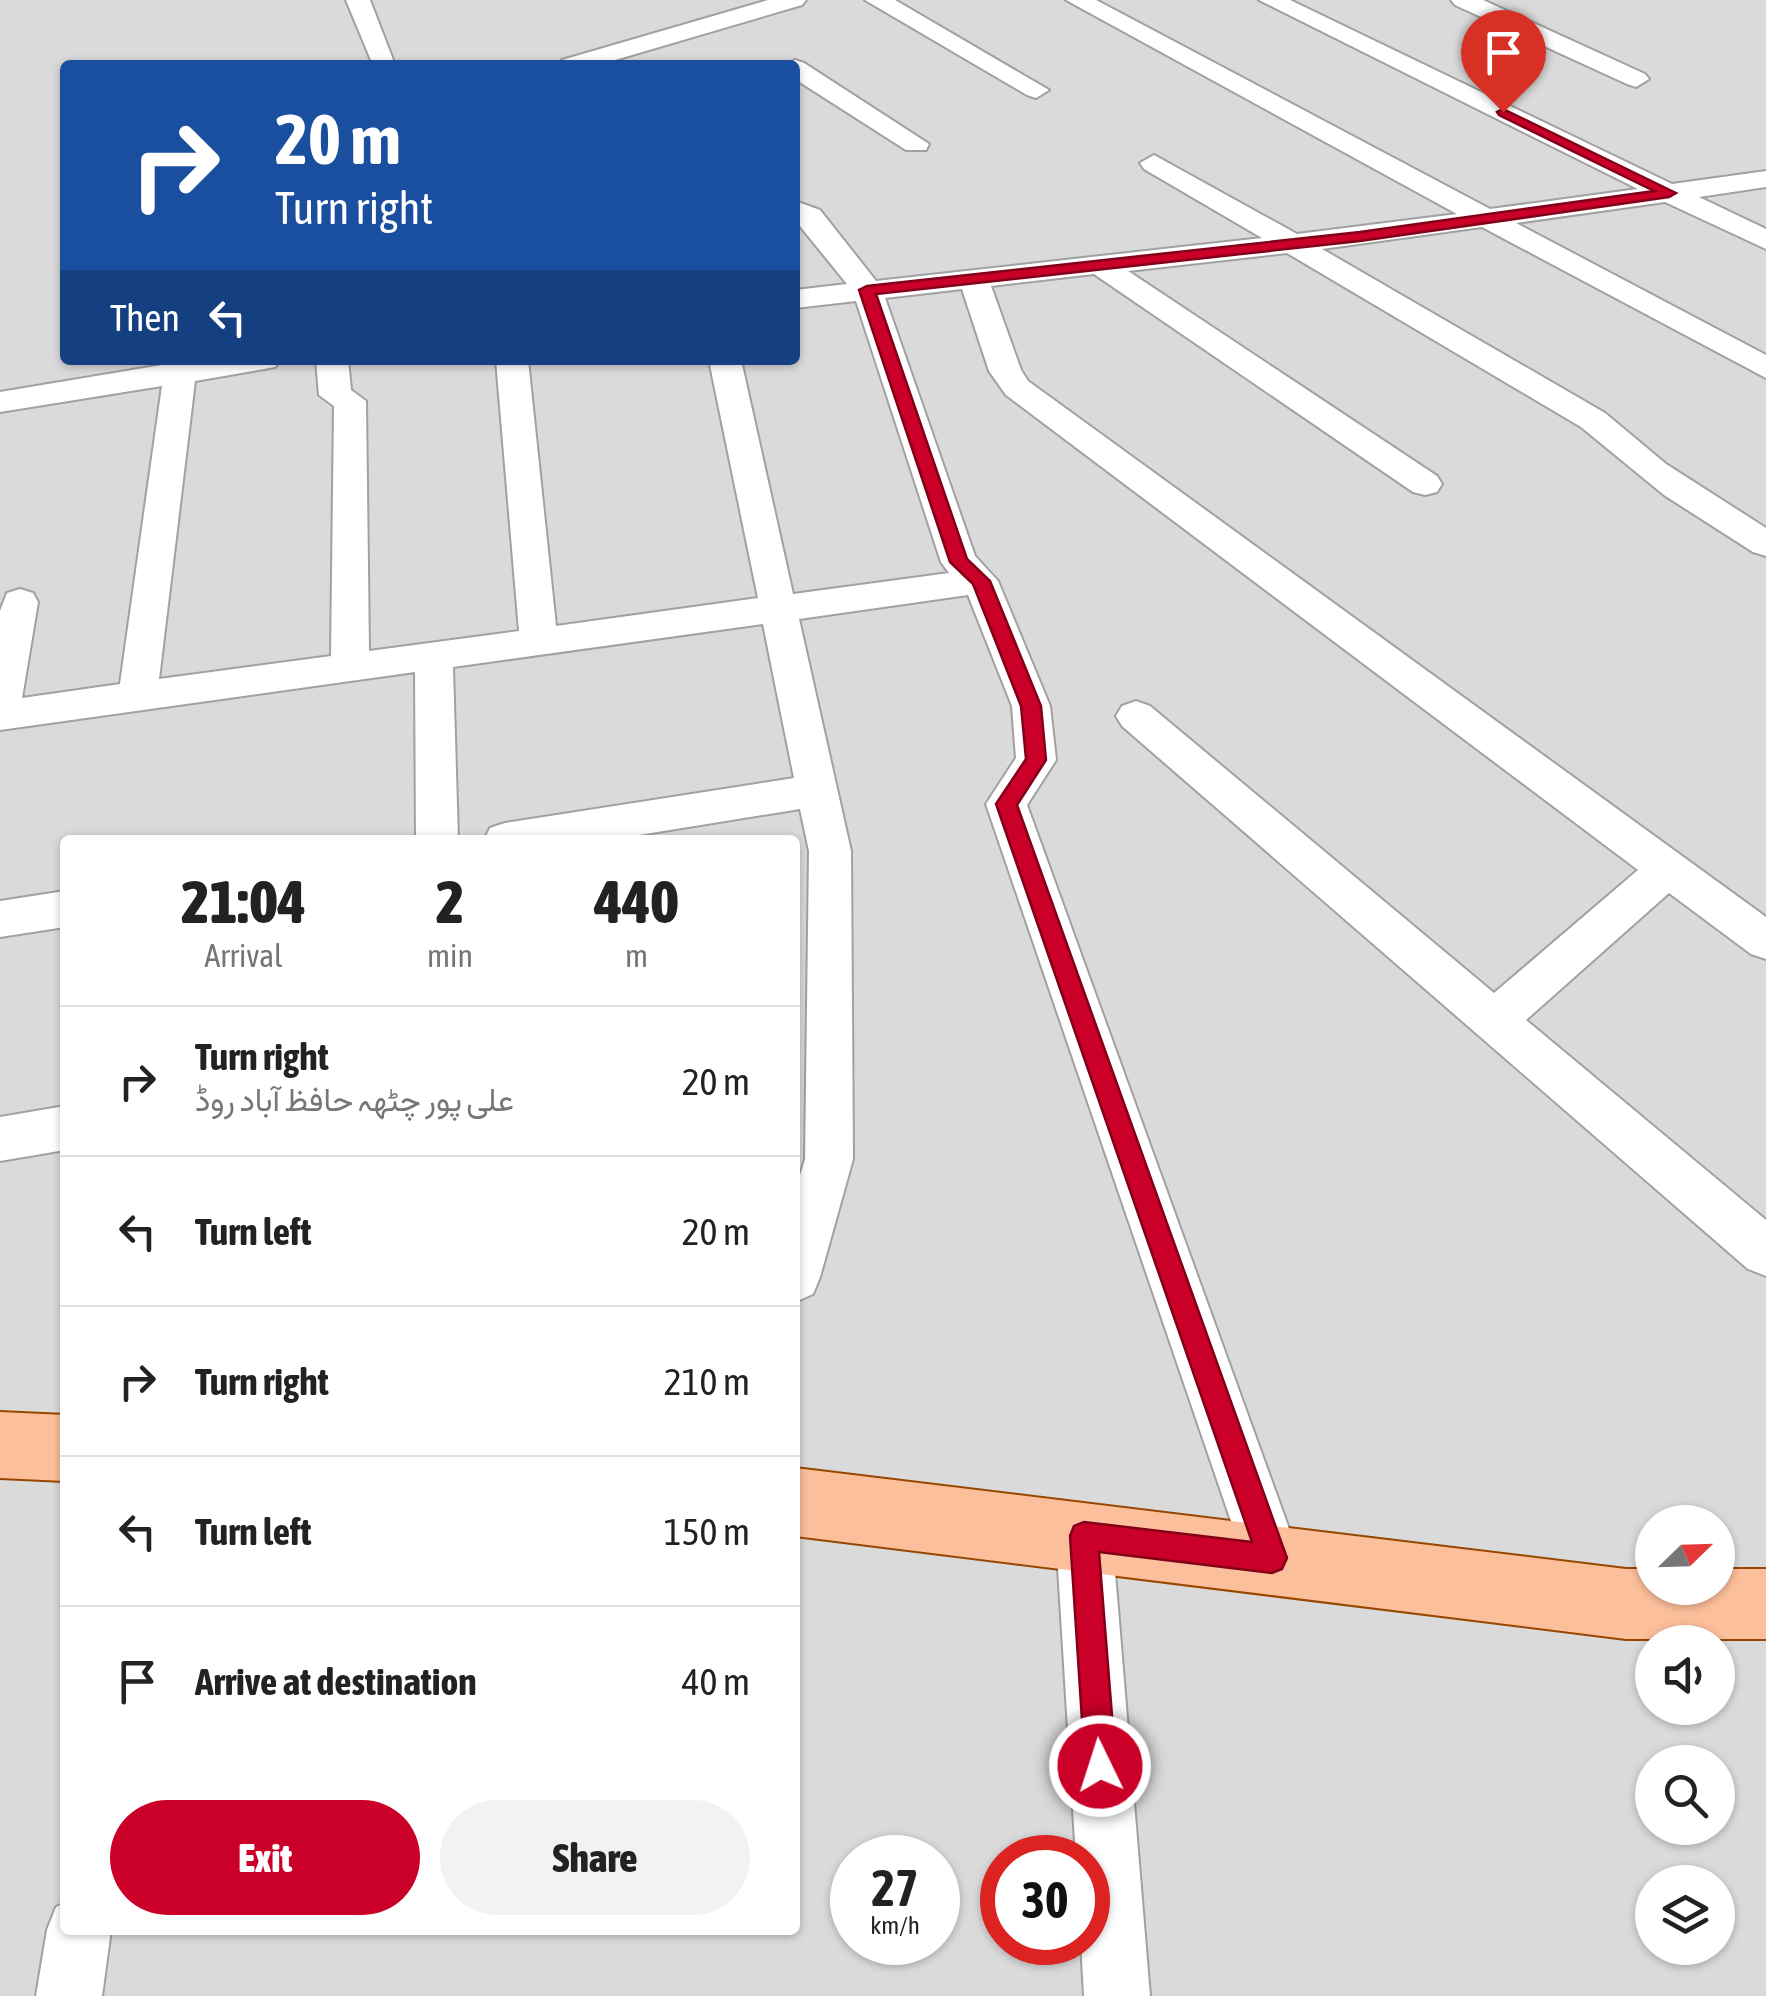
<!DOCTYPE html>
<meta charset="utf-8">
<style>
body{margin:0;font-family:"Asap Condensed",Vazirmatn,sans-serif;background:#f2f2f2;color:#222;height:100vh;display:flex;flex-direction:column;font-size:38px;white-space:nowrap}
*{box-sizing:border-box;margin:0}
p{font-size:32px;color:#767676}
.icon{flex:none;width:55px;height:55px;fill:none;stroke:currentColor;stroke-width:2;stroke-linecap:round;stroke-linejoin:round}
.map{position:relative;flex:1;overflow:hidden}
.panel{position:absolute;left:60px;top:835px;width:740px;height:1100px;display:flex;flex-direction:column;background:#fff;border-radius:10px;box-shadow:0 2px 8px #0004}
.panel>*{flex:none}
.hud{position:absolute;left:60px;top:60px;width:740px;height:305px;border-radius:10px;box-shadow:0 2px 8px #0004;background:#1a4fa0;color:#fff;overflow:hidden}
.needle{width:65px;rotate:67deg}
.controls{position:absolute;left:1635px;top:1505px;display:grid;gap:20px}
.controls a{display:grid;place-items:center;width:100px;height:100px;border-radius:50%;background:#fff;box-shadow:0 2px 8px #0004;font-size:50px}
.speed{position:absolute;left:830px;top:1835px;display:flex;gap:20px;font-size:50px;font-weight:700;text-align:center}
.speed>*{display:grid;place-content:center;width:130px;height:130px;border-radius:50%;background:#fff;box-shadow:0 2px 8px #0004;line-height:1}
.speed small{font-size:25px;font-weight:400}
.speed .limit{border:15px solid #d22;background:#fff;color:#111}
.pin{position:absolute;display:grid;place-items:center;width:85px;height:85px;color:#fff;margin:-102px -42px;border-radius:50% 50% 50% 0;rotate:-45deg;box-shadow:0 0 10px #0007}
.pin .icon{rotate:45deg}
.me{position:absolute;width:110px;margin:-55px;rotate:356deg;stroke-linejoin:round;filter:drop-shadow(0 0 8px #0008)}
.turn{display:flex;align-items:center;gap:35px;height:210px;padding:0 50px;font-size:45px}
.turn .icon{width:130px;height:130px;stroke-width:2.5}
.turn b{display:block;font-size:70px;line-height:85px}
.then{display:flex;align-items:center;height:95px;padding:0 50px;background:#0003;gap:20px;font-size:38px}
.eta{display:flex;justify-content:space-evenly;align-items:center;height:170px;text-align:center}
.eta b{font-size:60px;font-weight:800;line-height:70px}
.button{display:flex;gap:20px;margin-top:auto;padding:20px 50px}
.button a{flex:1;height:115px;border-radius:60px;background:#ca0028;color:#fff;font-size:40px;font-weight:800;line-height:115px;text-align:center}
.button a+a{background:#f2f2f2;color:#222}
ul{padding:0;list-style:none}
li{display:flex;align-items:center;gap:30px;height:150px;padding:0 50px;border-top:2px solid #e0e0e0}
li div{flex:1}
li b{display:block;font-size:38px}
li em{font-style:normal}
.map>svg:first-child{display:block}
.residential{fill:#dbdada;fill-rule:evenodd}
.lines{fill:none;stroke-linecap:round;stroke-linejoin:round}
.street-casing{stroke:#a1a1a1;stroke-width:4}
.primary-casing{stroke:#974700;stroke-width:4}
.street{fill:#fff;fill-rule:evenodd}
.primary{fill:#fcbf9b;fill-rule:evenodd}
.route{fill:#ca0028;stroke:#83001a;stroke-width:2.5}
</style>
<div class="map">
<svg width="1766" height="1996" viewBox="0 0 1766 1996">
<rect width="100%" height="100%" fill="#efe9e3"/>
<path class="residential" d="M 0,0 L 1766,0 L 1766,1996 L 0,1996 ZM 65,65 L 795,65 L 795,360 L 65,360 ZM 65,840 L 795,840 L 795,1930 L 65,1930 ZM 1652,1522 L 1718,1522 L 1718,1588 L 1652,1588 ZM 1652,1642 L 1718,1642 L 1718,1708 L 1652,1708 ZM 1652,1762 L 1718,1762 L 1718,1828 L 1652,1828 ZM 852,1858 L 938,1858 L 938,1942 L 852,1942 ZM 1002,1858 L 1088,1858 L 1088,1942 L 1002,1942 ZM 1652,1882 L 1718,1882 L 1718,1948 L 1652,1948 Z"/>
<g class="lines">
<g class="street-casing">
<path id="street" d="M 346,0 L 370,0 L 395,65 L 373,65 Z
M 768,0 L 806,0 L 802,5 L 598,65 L 558,65 L 562,60 Z
M 865,0 L 895,0 L 1049,90 L 1036,98 L 1027,95 Z
M 1066,0 L 1096,0 L 1490,209 L 1638,189 L 1259,0 L 1290,0 L 1672,184 L 1766,171 L 1766,187 L 1699,197 L 1766,229 L 1766,249 L 1665,202 L 1516,223 L 1766,355 L 1766,378 L 1482,227 L 1322,249 L 1605,413 L 1666,464 L 1766,528 L 1766,556 L 1753,552 L 1664,495 L 1581,427 L 1287,253 L 1128,271 L 1437,476 L 1442,484 L 1437,492 L 1425,495 L 1413,492 L 1094,274 L 991,286 L 1021,370 L 1028,381 L 1766,917 L 1766,959 L 1751,954 L 1669,893 L 1526,1020 L 1766,1220 L 1766,1276 L 1748,1269 L 1122,726 L 1116,716 L 1122,706 L 1136,701 L 1150,706 L 1494,993 L 1638,870 L 1006,395 L 989,371 L 962,289 L 885,298 L 975,556 L 998,581 L 1050,706 L 1056,760 L 1027,805 L 1300,1559 L 1292,1579 L 1272,1587 L 1252,1579 L 1244,1559 L 986,804 L 1016,758 L 1012,706 L 968,595 L 799,619 L 851,851 L 853,1159 L 820,1277 L 813,1294 L 795,1302 L 795,1192 L 805,1159 L 809,851 L 800,809 L 608,840 L 484,840 L 490,828 L 505,823 L 794,778 L 763,624 L 453,667 L 458,840 L 416,840 L 415,672 L 0,730 L 0,611 L 7,593 L 20,589 L 33,593 L 38,602 L 22,698 L 120,684 L 162,386 L 0,412 L 0,392 L 180,362 L 280,360 L 275,367 L 264,369 L 195,381 L 159,679 L 331,656 L 334,406 L 319,395 L 316,360 L 348,360 L 351,390 L 366,401 L 369,651 L 519,631 L 496,360 L 528,360 L 556,626 L 758,598 L 709,360 L 741,360 L 793,594 L 949,573 L 941,562 L 856,301 L 795,308 L 795,290 L 847,284 L 795,220 L 795,201 L 820,210 L 876,281 L 1262,238 L 1144,169 L 1140,163 L 1154,155 L 1297,234 L 1457,214 Z
M 1451,0 L 1483,0 L 1645,74 L 1649,79 L 1636,87 L 1627,84 L 1455,5 Z
M 795,60 L 804,63 L 929,144 L 926,150 L 906,150 L 795,79 L 795,65 L 784,65 Z
M 65,891 L 65,927 L 0,937 L 0,901 Z
M 65,1106 L 65,1150 L 0,1161 L 0,1117 Z
M 1084,1508 L 1104,1516 L 1112,1536 L 1150,1996 L 1084,1996 L 1081,1942 L 1088,1942 L 1088,1858 L 1076,1858 L 1056,1536 L 1064,1516 Z
M 65,1903 L 65,1930 L 111,1930 L 102,1996 L 36,1996 L 47,1930 L 56,1907 Z"/>
</g>
<g class="primary-casing">
<path id="primary" d="M 0,1412 L 65,1415 L 65,1481 L 0,1478 Z
M 795,1468 L 1626,1569 L 1652,1569 L 1652,1588 L 1718,1588 L 1718,1569 L 1766,1569 L 1766,1639 L 1626,1639 L 795,1536 Z"/>
</g>
<use href="#street" class="street"/>
<use href="#primary" class="primary"/>
</g>
<path class="route" d="M 1503,109 L 1676,193 L 1669,197 L 1360,241 L 876,294 L 967,559 L 990,581 L 1041,706 L 1046,760 L 1017,805 L 1287,1558 L 1282,1569 L 1272,1573 L 1099,1552 L 1116,1766 L 1111,1777 L 1100,1781 L 1090,1777 L 1085,1766 L 1070,1536 L 1074,1526 L 1084,1522 L 1252,1542 L 996,804 L 1026,759 L 1021,706 L 973,584 L 950,562 L 859,290 L 867,286 L 1360,232 L 1654,191 L 1499,115 L 1497,112 Z"/>
</svg>
<div class="controls">
<a><svg class="needle" viewBox="-14 -14 28 28"><path d="M0-13l5 13h-10z" fill="#e53935"/><path d="M0 13l5-13h-10z" fill="#767676"/></svg></a>
<a><svg class="icon" aria-label="sound" viewBox="0 0 24 24"><path d="M4 9h4l5-4v14l-5-4H4zM17 9q2 3 0 6"/></svg></a>
<a><svg class="icon" aria-label="search" viewBox="0 0 24 24"><circle cx="10" cy="10" r="6"/><path d="M15 15l6 6"/></svg></a>
<a><svg class="icon" aria-label="layers" viewBox="0 0 24 24"><path d="M12 4l9 5-9 5-9-5zM3 14l9 5 9-5"/></svg></a>
</div>
<div class="speed"><div>27<small>km/h</small></div><div class="limit">30</div></div>
<div class="pin" style="left:1503px;top:112px;background:#d93025"><svg class="icon" aria-label="arrive" viewBox="0 0 24 24"><path d="M6 21V4h12l-3 4 3 4H6"/></svg></div>
<svg class="me" style="left:1100px;top:1766px" viewBox="-20 -20 40 40"><circle r="17" fill="#ca0028" stroke="#fff" stroke-width="3"/><path d="M0-11L8 9 0 5-8 9z" fill="#fff"/></svg>
<div class="hud">
<div class="turn"><svg class="icon" aria-label="right" viewBox="0 0 24 24"><path d="M7 20v-9h11M14 6l5 5-5 5"/></svg><div><b>20 m</b>Turn right</div></div>
<div class="then">Then<svg class="icon" aria-label="left" viewBox="0 0 24 24"><path d="M17 20v-9H6M10 6l-5 5 5 5"/></svg></div>
</div>
<section class="panel">
<div class="eta">
<div><b>21:04</b><p>Arrival</p></div>
<div><b>2</b><p>min</p></div>
<div><b>440</b><p>m</p></div>
</div>
<ul>
<li><svg class="icon" aria-label="right" viewBox="0 0 24 24"><path d="M7 20v-9h11M14 6l5 5-5 5"/></svg><div><b>Turn right</b><p>علی پور چٹھہ حافظ آباد روڈ</p></div><em>20 m</em></li>
<li><svg class="icon" aria-label="left" viewBox="0 0 24 24"><path d="M17 20v-9H6M10 6l-5 5 5 5"/></svg><div><b>Turn left</b></div><em>20 m</em></li>
<li><svg class="icon" aria-label="right" viewBox="0 0 24 24"><path d="M7 20v-9h11M14 6l5 5-5 5"/></svg><div><b>Turn right</b></div><em>210 m</em></li>
<li><svg class="icon" aria-label="left" viewBox="0 0 24 24"><path d="M17 20v-9H6M10 6l-5 5 5 5"/></svg><div><b>Turn left</b></div><em>150 m</em></li>
<li><svg class="icon" aria-label="arrive" viewBox="0 0 24 24"><path d="M6 21V4h12l-3 4 3 4H6"/></svg><div><b>Arrive at destination</b></div><em>40 m</em></li>
</ul>
<div class="button"><a>Exit</a><a>Share</a></div>
</section>
</div>
